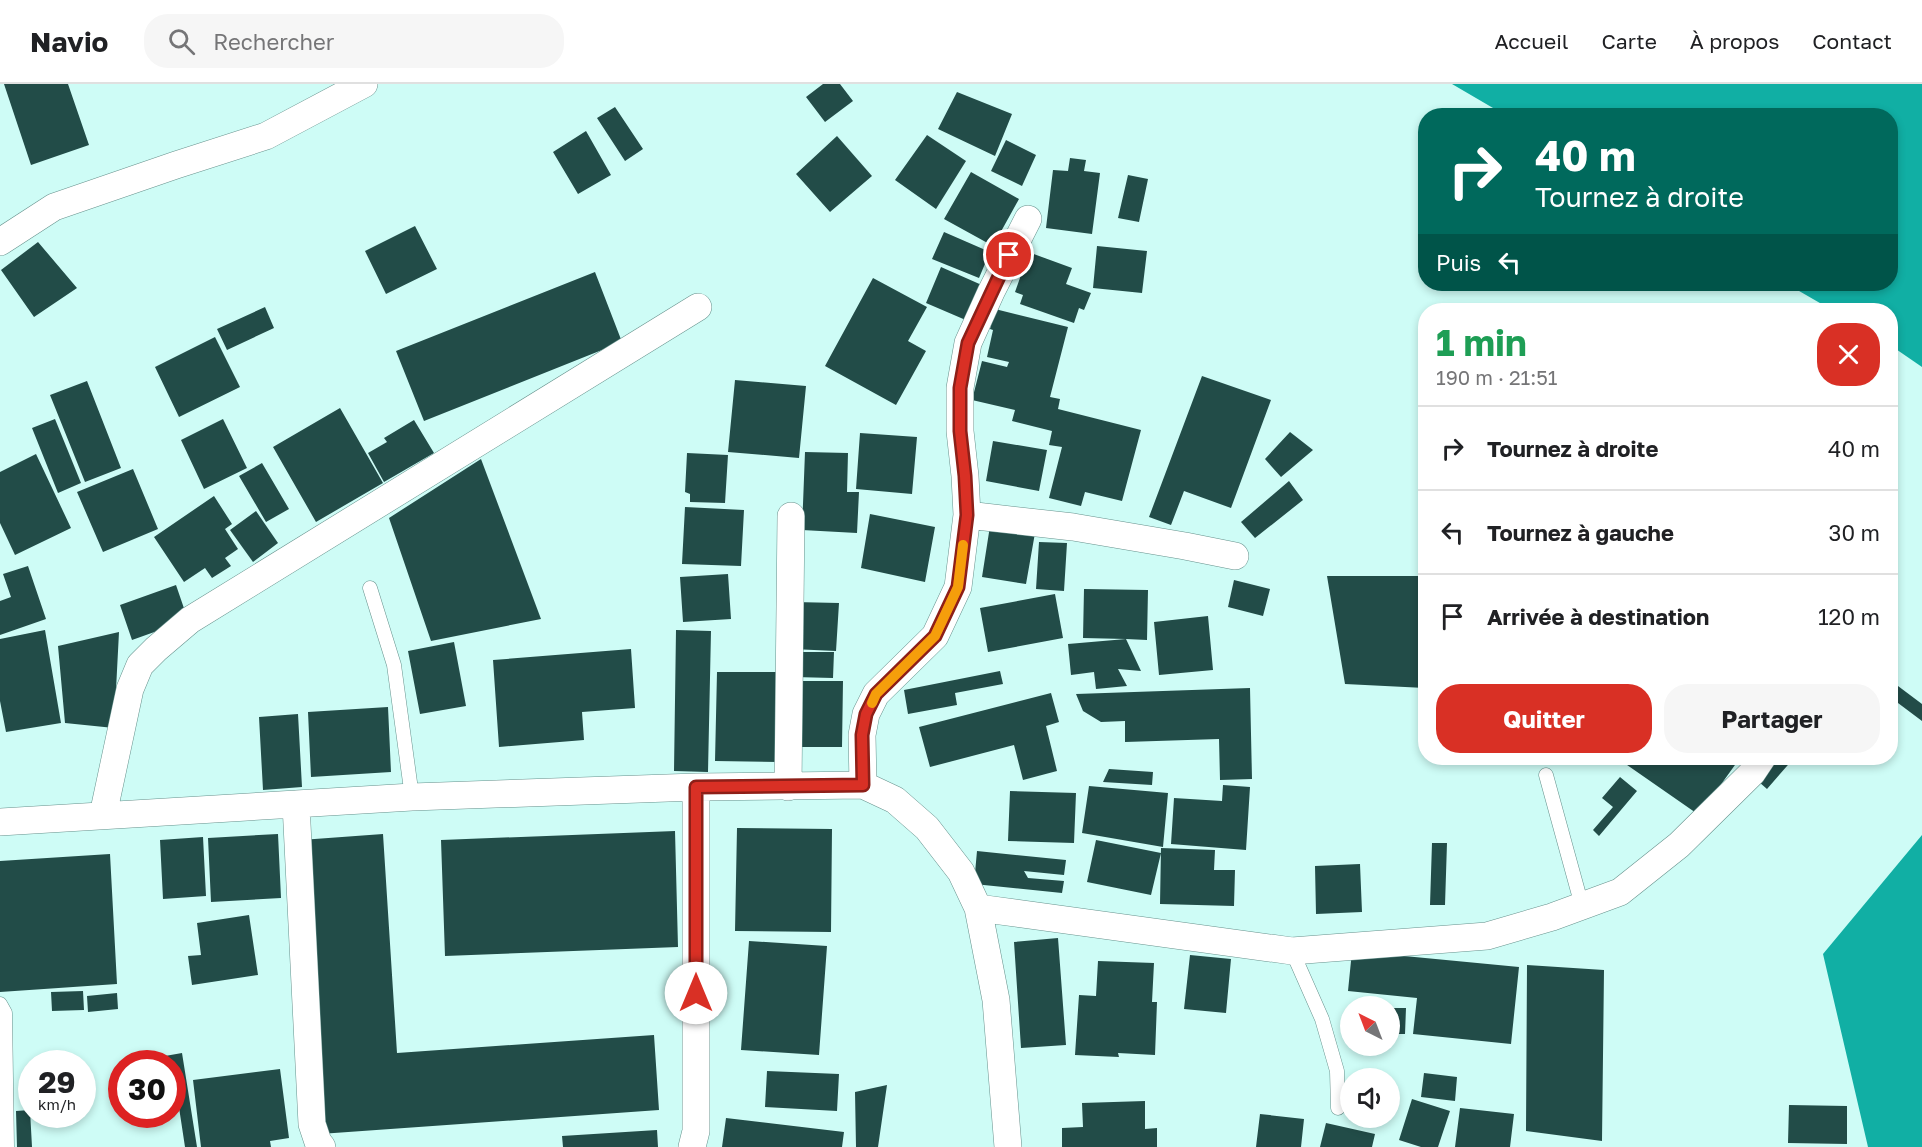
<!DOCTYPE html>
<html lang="fr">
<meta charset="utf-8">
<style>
body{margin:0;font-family:"Golos Text",sans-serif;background:#f6f6f6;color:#202124;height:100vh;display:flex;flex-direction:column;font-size:22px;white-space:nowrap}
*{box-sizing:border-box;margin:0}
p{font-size:20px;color:#757577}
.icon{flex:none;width:33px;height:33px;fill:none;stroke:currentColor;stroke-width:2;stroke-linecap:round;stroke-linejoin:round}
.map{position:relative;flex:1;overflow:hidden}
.drawer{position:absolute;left:1418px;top:219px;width:480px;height:462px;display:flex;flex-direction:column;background:#fff;border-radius:24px;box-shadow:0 3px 9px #0003}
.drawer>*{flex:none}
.guide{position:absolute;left:1418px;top:24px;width:480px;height:183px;border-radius:24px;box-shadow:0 3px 9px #0003;background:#00695c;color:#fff;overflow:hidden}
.needle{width:39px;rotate:318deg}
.buttons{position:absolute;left:1340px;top:912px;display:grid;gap:12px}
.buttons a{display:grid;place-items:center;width:60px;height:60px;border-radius:50%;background:#fff;box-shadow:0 3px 9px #0003;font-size:30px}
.speed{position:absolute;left:18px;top:966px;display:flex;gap:12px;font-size:30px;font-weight:700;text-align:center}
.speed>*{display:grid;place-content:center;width:78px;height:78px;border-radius:50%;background:#fff;box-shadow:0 3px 9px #0003;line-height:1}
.speed small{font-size:15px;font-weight:400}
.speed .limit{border:9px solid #d22;background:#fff;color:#111}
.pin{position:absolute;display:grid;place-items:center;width:51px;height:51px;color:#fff;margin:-26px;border:3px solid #fff;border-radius:50%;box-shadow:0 2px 6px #0007}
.me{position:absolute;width:66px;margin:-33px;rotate:0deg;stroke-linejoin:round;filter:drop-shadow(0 0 4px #0008)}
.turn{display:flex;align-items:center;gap:21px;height:126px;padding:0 18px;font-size:27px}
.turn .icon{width:78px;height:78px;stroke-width:2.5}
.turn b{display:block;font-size:42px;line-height:51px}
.then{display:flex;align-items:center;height:57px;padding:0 18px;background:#0003;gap:12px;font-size:22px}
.round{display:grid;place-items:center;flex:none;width:63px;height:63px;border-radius:24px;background:#f6f6f6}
.overview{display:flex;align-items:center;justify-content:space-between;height:102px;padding:0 18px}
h1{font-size:36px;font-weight:700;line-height:45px;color:#1e9e55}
.cta{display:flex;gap:12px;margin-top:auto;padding:12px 18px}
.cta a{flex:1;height:69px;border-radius:24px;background:#d93025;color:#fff;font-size:24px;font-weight:700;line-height:69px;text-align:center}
.cta a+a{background:#f6f6f6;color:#202124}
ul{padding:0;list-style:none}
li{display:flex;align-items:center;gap:18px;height:84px;padding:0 18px;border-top:2px solid #e0e0e0}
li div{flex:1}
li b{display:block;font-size:22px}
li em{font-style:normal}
header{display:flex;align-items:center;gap:36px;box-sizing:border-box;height:84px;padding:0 30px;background:#fff;border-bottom:2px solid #e0e0e0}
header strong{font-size:28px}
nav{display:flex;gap:33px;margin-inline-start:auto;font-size:21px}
.search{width:420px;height:54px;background:#f6f6f6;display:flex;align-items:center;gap:15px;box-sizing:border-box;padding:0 21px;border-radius:24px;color:#757577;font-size:22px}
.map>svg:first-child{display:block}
.water{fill:#11afa4}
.building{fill:#224c48}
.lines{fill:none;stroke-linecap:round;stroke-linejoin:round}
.service-casing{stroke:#67928d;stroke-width:15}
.minor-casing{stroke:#67928d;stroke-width:28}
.service{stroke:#fff;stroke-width:14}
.minor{stroke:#fff;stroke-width:27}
.route-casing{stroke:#8d1f18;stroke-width:15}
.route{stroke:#d93025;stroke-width:10}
.slow{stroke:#f59e0b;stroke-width:10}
</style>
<header>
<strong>Navio</strong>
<div class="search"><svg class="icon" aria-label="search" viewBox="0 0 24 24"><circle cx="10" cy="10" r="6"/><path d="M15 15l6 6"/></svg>Rechercher</div>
<nav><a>Accueil</a><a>Carte</a><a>À propos</a><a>Contact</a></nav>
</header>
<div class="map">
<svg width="1922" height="1063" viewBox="0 0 1922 1063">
<rect width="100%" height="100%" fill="#cefcf6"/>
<path class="water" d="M 1452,0 L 1922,0 L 1922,283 L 1890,261 L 1890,226 L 1832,226 L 1787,200 L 1890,200 L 1890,32 L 1505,31 Z
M 1922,751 L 1922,1063 L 1868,1063 L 1823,870 Z"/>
<path class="building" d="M 4,0 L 68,0 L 89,61 L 31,81 Z
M 823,0 L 840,0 L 853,17 L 825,38 L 806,13 Z
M 957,8 L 1012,30 L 995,72 L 938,45 Z
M 615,23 L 643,65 L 625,77 L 597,34 Z
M 586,47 L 611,91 L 578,110 L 553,68 Z
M 927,51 L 966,77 L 936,125 L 895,96 Z
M 837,52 L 872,92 L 830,128 L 796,90 Z
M 1006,56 L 1036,71 L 1022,102 L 991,87 Z
M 1070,74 L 1086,76 L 1084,87 L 1100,89 L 1092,150 L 1046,144 L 1053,86 L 1068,87 Z
M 971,88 L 1019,115 L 993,162 L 944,135 Z
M 1128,91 L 1148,95 L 1139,138 L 1118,134 Z
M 415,142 L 437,185 L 386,210 L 365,167 Z
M 944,148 L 990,168 L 979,194 L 932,175 Z
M 38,158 L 77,204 L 34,233 L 1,186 Z
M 1097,162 L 1147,167 L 1142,209 L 1093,204 Z
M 1020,165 L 1072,184 L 1066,200 L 1091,209 L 1084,226 L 1079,224 L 1074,239 L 1020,220 L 1023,211 L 1015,208 L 1021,191 L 1011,187 Z
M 941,183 L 984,202 L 968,237 L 926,219 Z
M 595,188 L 622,258 L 424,337 L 396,267 Z
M 873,194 L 927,223 L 908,257 L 926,267 L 896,321 L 825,282 Z
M 265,223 L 274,244 L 227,266 L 217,245 Z
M 995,225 L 1068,243 L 1050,313 L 1060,315 L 1058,325 L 1141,346 L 1122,417 L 1085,408 L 1081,422 L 1049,414 L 1062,363 L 1049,361 L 1052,347 L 1012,337 L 1015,326 L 972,316 L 982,277 L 1007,283 L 1009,278 L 987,273 L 993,246 L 990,245 Z
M 215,253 L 240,303 L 179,333 L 155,283 Z
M 1202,292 L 1271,316 L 1231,424 L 1184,407 L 1171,441 L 1149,433 Z
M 735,296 L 806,302 L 799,374 L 728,368 Z
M 87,297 L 121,384 L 85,398 L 50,311 Z
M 340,324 L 383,399 L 316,438 L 273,363 Z
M 55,335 L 81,399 L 58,409 L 32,344 Z
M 223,335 L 247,384 L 204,405 L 181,356 Z
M 414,336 L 434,369 L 384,398 L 368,369 L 387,358 L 384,354 Z
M 1290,348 L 1313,366 L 1281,393 L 1265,375 Z
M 860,349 L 917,353 L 912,410 L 856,405 Z
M 993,357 L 1047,366 L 1039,407 L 986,397 Z
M 805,368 L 848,369 L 847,408 L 859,408 L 857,449 L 802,446 Z
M 687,369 L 728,371 L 725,419 L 690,418 L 690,410 L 685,408 Z
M 36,370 L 71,444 L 15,471 L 0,439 L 0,388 Z
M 481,375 L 541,535 L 431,557 L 389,434 Z
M 262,379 L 289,425 L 266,438 L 239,392 Z
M 133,385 L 158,445 L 103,468 L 77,408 Z
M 1289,397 L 1303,416 L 1255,454 L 1241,438 Z
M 214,412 L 232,440 L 225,445 L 238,465 L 225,474 L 231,482 L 212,494 L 205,484 L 184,498 L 154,453 Z
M 685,423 L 744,426 L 741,482 L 682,480 Z
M 256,427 L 278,459 L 253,478 L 230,446 Z
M 870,430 L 935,443 L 925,498 L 861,484 Z
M 990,442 L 1035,449 L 1026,500 L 982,493 Z
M 1039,458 L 1067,459 L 1064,507 L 1036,505 Z
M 28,482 L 46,535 L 0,551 L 0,517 L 11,513 L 3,490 Z
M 728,490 L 731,535 L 683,538 L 680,493 Z
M 1327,492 L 1425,492 L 1425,604 L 1345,600 Z
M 1234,496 L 1270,505 L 1263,532 L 1228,523 Z
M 176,501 L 188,536 L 132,556 L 120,521 Z
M 1084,505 L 1148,506 L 1147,556 L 1126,555 L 1141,587 L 1118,585 L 1127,602 L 1096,605 L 1094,588 L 1071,591 L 1068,560 L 1126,555 L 1083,554 Z
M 1055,510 L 1063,554 L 988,568 L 980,524 Z
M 794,518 L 839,519 L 836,567 L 792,565 Z
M 1208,532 L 1213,586 L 1159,591 L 1154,538 Z
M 45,546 L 61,639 L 6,648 L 0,617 L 0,555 Z
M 676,546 L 711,547 L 708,688 L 674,687 Z
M 119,548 L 114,644 L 65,639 L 58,562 Z
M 454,558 L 466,622 L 420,630 L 408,567 Z
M 631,565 L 635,624 L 582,628 L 584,656 L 499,663 L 493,576 Z
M 795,568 L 834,568 L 833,594 L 794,593 Z
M 1000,587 L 1003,600 L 955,609 L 957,621 L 908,630 L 904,606 Z
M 717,588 L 780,588 L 778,678 L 715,677 Z
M 797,597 L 843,597 L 842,663 L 796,663 Z
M 1898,602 L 1922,620 L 1922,637 L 1890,613 L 1890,609 Z
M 1250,604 L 1252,695 L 1220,696 L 1219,655 L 1125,658 L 1125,637 L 1101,638 L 1083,627 L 1076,610 Z
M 1051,609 L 1059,638 L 1046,642 L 1057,687 L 1023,696 L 1014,661 L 930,683 L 919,643 Z
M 388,623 L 391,688 L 311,693 L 308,628 Z
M 298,630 L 302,703 L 263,706 L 259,633 Z
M 1617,674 L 1740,674 L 1699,731 Z
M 1779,674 L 1794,674 L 1767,705 L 1759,698 Z
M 1109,685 L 1153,688 L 1152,701 L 1103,698 Z
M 1620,693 L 1637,707 L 1599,752 L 1593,746 L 1613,723 L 1602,714 Z
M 1223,701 L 1250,703 L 1246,766 L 1171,760 L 1174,714 L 1222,717 Z
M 1089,702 L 1168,709 L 1163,763 L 1082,749 Z
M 1010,707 L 1076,709 L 1074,759 L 1008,757 Z
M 737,744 L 832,745 L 831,848 L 735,847 Z
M 675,747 L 678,863 L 445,872 L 441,756 Z
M 278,750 L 281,814 L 211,818 L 208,754 Z
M 383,750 L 397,969 L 654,951 L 659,1026 L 320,1050 L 301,756 Z
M 203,753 L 206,812 L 163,815 L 160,756 Z
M 1096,756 L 1161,769 L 1151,811 L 1087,798 Z
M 1432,759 L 1447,759 L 1445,821 L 1430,821 Z
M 1161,764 L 1215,766 L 1214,786 L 1235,786 L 1234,822 L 1160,820 Z
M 977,767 L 1066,776 L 1064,791 L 1024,787 L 1028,794 L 1064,797 L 1062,809 L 974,800 Z
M 110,770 L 117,900 L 0,908 L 0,777 Z
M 1360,780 L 1362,828 L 1316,830 L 1315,782 Z
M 249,831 L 258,891 L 192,901 L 188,872 L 201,871 L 197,839 Z
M 1058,854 L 1066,961 L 1021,964 L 1014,858 Z
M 749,857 L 827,862 L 819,971 L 741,966 Z
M 1352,867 L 1519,883 L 1511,960 L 1413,950 L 1417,914 L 1348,907 Z
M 1190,871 L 1231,875 L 1226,929 L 1184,925 Z
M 1098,877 L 1154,879 L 1152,918 L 1157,918 L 1155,971 L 1118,969 L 1119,973 L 1075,971 L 1079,911 L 1096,912 Z
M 1527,881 L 1604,886 L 1602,1057 L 1526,1047 Z
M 83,907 L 84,926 L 52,927 L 51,908 Z
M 117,909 L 118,925 L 88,928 L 87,912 Z
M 1389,924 L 1406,924 L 1405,950 L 1389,950 Z
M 182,969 L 197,1063 L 185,1063 L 175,997 L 172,997 L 172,980 L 155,980 L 166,976 L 165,972 Z
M 117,984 L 122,984 L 122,1008 L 120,1008 Z
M 280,985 L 289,1054 L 270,1057 L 271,1063 L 201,1063 L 193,996 Z
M 767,987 L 839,990 L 837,1027 L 765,1023 Z
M 1424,989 L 1457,993 L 1455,1017 L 1421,1013 Z
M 887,1001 L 878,1063 L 856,1063 L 855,1008 Z
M 1412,1015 L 1450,1027 L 1438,1063 L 1421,1063 L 1399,1056 Z
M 1145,1017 L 1145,1045 L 1157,1044 L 1157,1063 L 1062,1063 L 1062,1044 L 1083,1043 L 1082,1019 Z
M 1789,1021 L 1847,1022 L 1847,1060 L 1788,1059 Z
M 1460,1024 L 1514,1030 L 1510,1063 L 1455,1063 Z
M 30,1026 L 32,1063 L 17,1063 L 16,1027 Z
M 1260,1030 L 1304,1035 L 1301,1063 L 1256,1063 Z
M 726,1034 L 844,1048 L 842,1063 L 722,1063 Z
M 1326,1039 L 1375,1050 L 1372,1063 L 1320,1063 Z
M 657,1046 L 658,1063 L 563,1063 L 562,1052 Z"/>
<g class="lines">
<g class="service-casing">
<path id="service" d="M 370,504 L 394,581 L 412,713
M 1546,691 L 1582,822
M 1292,867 L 1322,935 L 1337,987 L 1338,1024
M 0,920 L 5,929 L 7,1063"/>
</g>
<g class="minor-casing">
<path id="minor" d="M 0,158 L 54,123 L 176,81 L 266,52 L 364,0
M 967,431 L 1073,443 L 1185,462 L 1235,472
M 863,701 L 862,651 L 866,630 L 876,610 L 935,552 L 958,503 L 967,431 L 965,392 L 960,347 L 960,304 L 968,259 L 991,208 L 1028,135
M 788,703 L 791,432
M 296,720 L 312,1040 L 318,1058 L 322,1063
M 103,731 L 130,605 L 140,581 L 156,565 L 190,536 L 698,223
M 0,738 L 412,713 L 696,703 L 863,701 L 895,716 L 927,744 L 961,788 L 978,824 L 996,916 L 1008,1063
M 978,824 L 1292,867 L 1487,852 L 1552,833 L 1620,808 L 1679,761 L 1752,689 L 1762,674
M 692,1063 L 696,1047 L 696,703"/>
</g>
<use href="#service" class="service"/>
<use href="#minor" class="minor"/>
</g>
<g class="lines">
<g class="route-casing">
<path id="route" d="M 696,909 L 696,703 L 863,701 L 862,651 L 866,630 L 876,610 L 935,552 L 958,503 L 967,431 L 965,392 L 960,347 L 960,304 L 968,259 L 1009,171"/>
</g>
<use href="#route" class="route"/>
<path class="slow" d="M 872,619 L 876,610 L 935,552 L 958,503 L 963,461"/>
</g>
</svg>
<div class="buttons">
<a><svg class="needle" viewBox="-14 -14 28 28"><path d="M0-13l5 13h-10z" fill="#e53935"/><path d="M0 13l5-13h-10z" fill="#757577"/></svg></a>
<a><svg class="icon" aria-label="sound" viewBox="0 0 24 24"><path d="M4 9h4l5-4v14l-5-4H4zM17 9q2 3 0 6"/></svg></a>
</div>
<div class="speed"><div>29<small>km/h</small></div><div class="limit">30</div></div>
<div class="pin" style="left:1009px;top:171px;background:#d93025"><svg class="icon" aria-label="arrive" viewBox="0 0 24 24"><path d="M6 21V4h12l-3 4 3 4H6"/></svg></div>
<svg class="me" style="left:696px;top:909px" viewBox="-20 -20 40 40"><circle r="19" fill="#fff"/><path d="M0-13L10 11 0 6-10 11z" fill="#d93025"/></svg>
<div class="guide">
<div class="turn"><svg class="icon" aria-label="right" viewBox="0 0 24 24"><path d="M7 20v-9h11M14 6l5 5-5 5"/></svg><div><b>40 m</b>Tournez à droite</div></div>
<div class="then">Puis<svg class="icon" aria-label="left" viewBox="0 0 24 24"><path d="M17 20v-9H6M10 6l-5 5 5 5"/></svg></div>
</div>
<section class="drawer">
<div class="overview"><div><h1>1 min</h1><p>190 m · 21:51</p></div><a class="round" style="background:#d93025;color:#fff"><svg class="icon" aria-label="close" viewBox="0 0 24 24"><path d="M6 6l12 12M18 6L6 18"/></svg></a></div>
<ul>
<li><svg class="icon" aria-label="right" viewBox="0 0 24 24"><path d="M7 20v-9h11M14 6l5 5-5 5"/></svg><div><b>Tournez à droite</b></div><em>40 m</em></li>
<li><svg class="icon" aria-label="left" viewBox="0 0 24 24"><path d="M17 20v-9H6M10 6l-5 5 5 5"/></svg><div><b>Tournez à gauche</b></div><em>30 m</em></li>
<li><svg class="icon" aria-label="arrive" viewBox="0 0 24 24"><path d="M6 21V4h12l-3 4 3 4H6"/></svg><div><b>Arrivée à destination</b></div><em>120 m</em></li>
</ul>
<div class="cta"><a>Quitter</a><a>Partager</a></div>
</section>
</div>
